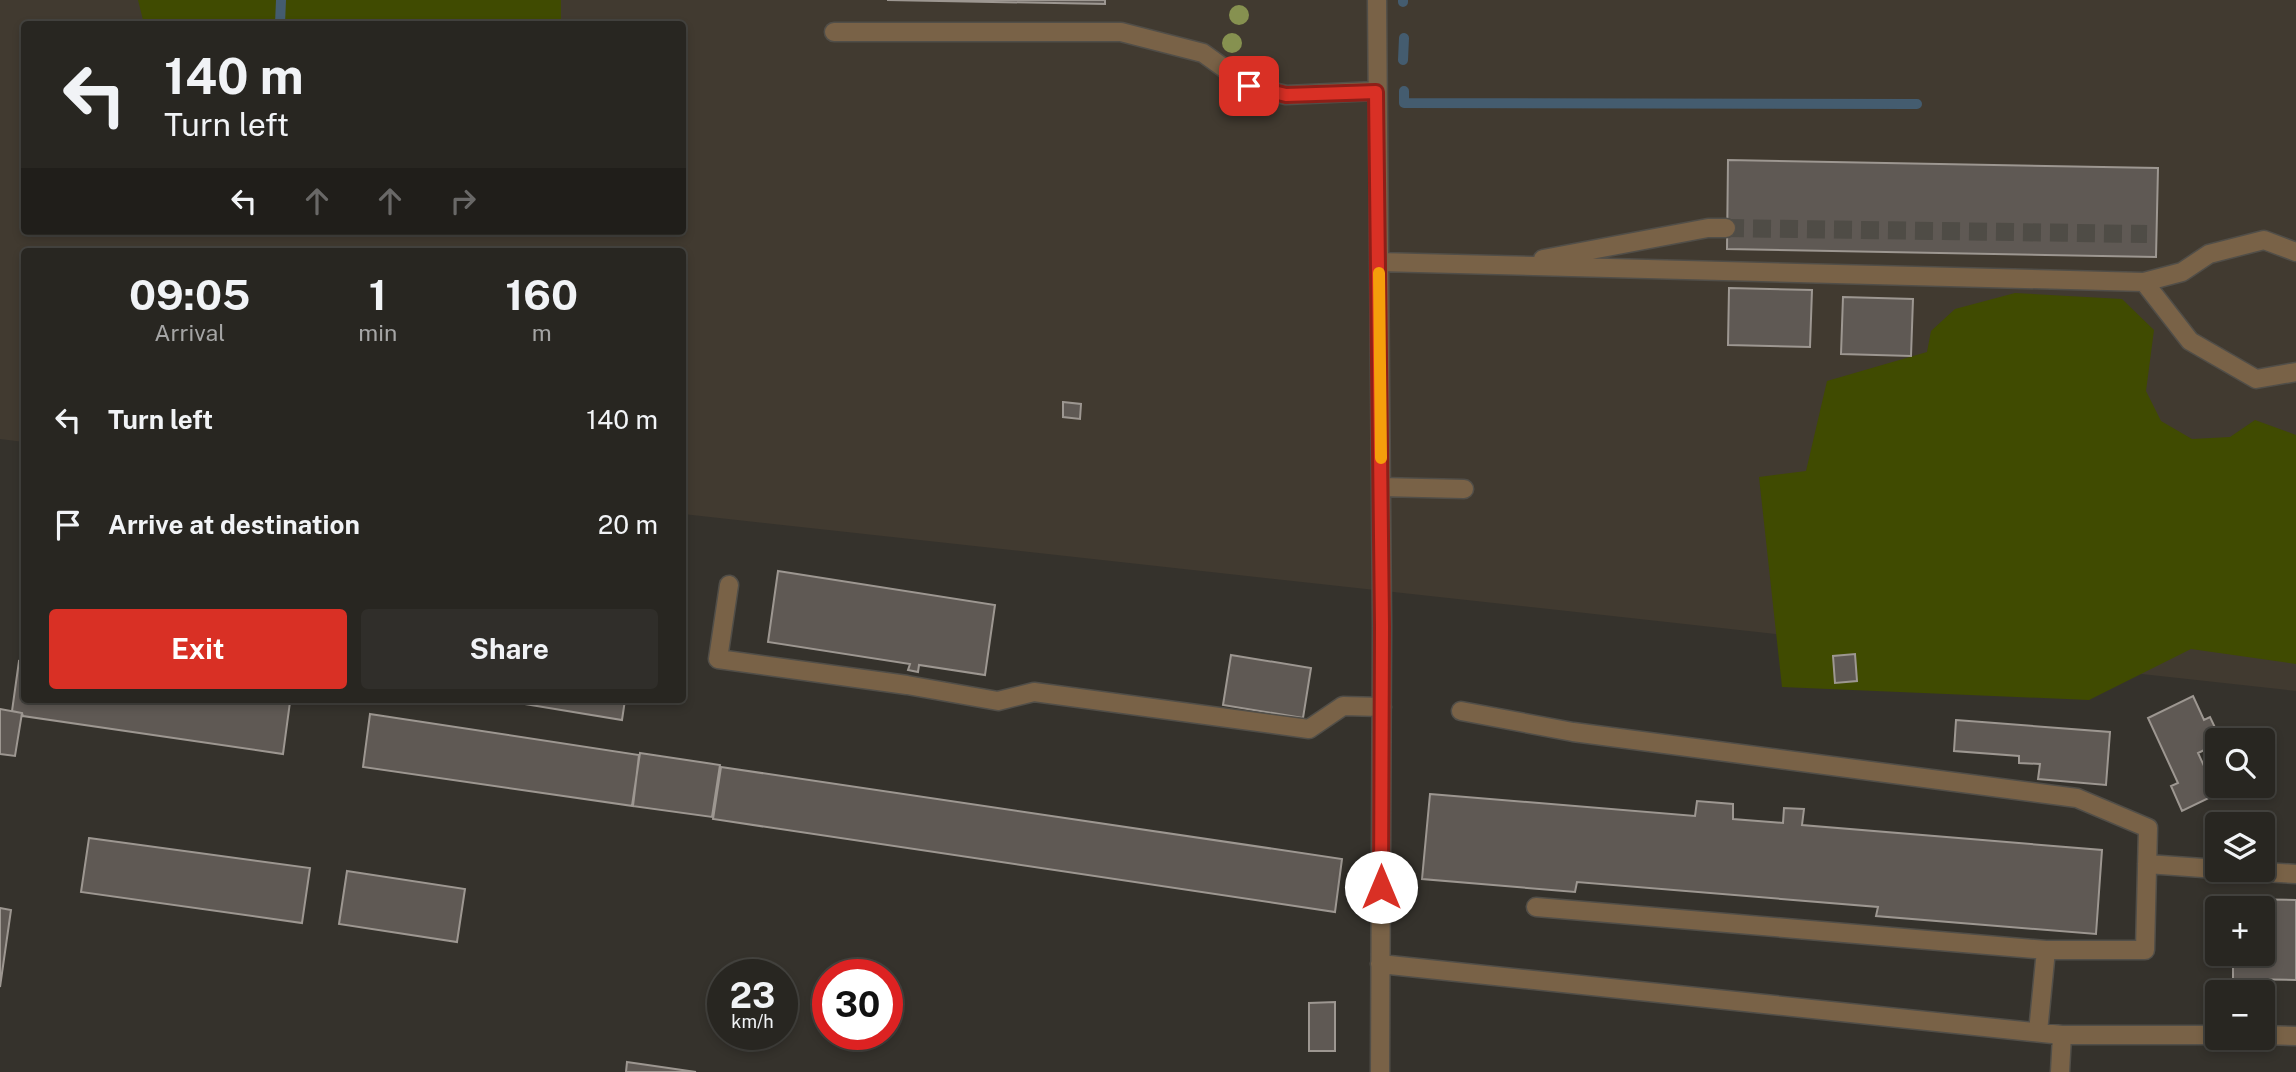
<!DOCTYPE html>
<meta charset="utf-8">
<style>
body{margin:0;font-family:"Public Sans",sans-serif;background:#302e2a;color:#f1f3f6;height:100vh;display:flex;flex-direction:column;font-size:26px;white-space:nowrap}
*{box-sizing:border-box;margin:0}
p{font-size:23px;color:#a5a5a5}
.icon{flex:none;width:38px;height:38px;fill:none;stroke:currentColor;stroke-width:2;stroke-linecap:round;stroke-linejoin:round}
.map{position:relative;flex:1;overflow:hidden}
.side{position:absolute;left:21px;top:248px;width:665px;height:455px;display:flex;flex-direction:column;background:#282621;border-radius:7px;box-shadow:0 4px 10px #0003,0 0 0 2px #44433f}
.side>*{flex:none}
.top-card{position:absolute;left:21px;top:21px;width:665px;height:214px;border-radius:7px;box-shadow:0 4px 10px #0003,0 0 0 2px #44433f;background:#282621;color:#f1f3f6;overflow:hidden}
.tools{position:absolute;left:2205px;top:728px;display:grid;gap:14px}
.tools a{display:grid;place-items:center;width:70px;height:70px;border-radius:7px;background:#282621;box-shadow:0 4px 10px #0003,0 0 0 2px #44433f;font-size:35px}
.speed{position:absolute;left:707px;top:959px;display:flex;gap:14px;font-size:35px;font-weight:700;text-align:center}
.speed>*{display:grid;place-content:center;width:91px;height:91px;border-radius:50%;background:#282621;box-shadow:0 4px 10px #0003,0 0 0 2px #44433f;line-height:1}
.speed small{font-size:18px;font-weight:400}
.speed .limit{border:10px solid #d22;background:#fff;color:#111}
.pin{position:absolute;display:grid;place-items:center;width:60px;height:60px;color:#fff;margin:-30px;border-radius:14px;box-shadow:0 4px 10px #0006}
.me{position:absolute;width:77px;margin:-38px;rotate:0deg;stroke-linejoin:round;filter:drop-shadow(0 0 5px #0008)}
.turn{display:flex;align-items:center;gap:24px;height:147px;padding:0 28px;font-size:32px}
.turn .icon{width:91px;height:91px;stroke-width:2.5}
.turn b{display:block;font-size:49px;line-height:60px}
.lanes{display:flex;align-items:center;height:66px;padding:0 28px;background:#0003;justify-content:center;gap:35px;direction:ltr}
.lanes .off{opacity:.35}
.eta{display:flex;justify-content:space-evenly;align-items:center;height:119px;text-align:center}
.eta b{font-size:42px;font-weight:700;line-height:49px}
.action{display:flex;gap:14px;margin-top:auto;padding:14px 28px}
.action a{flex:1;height:80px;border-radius:7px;background:#d93025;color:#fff;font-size:28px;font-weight:700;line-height:80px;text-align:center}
.action a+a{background:#302e2a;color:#f1f3f6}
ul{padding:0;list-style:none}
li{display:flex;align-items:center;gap:21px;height:105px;padding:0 28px}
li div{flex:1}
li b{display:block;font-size:26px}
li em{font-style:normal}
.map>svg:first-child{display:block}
.built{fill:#413a30;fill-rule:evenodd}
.green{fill:#404b01}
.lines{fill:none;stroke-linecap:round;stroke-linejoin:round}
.stream{stroke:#445c6f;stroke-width:10}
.building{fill:#5f5954;stroke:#9d9791;stroke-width:2}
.minor-tunnel{stroke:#4f4c46;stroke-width:18;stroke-dasharray:18 9;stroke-linecap:butt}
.minor-casing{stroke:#514e48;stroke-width:21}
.minor{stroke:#796247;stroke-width:18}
.tree{fill:#869150}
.route-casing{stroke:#8d1f18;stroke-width:18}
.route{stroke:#d93025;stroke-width:12}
.slow{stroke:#f59e0b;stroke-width:12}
</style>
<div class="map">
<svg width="2296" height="1072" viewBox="0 0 2296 1072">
<rect width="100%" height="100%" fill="#35322c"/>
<path class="built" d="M 0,0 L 2296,0 L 2296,691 L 683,514 L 682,252 L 24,252 L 24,442 L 0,439 ZM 24,24 L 682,24 L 682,231 L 24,231 Z"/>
<path class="green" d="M 138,0 L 561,0 L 561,24 L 144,24 Z
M 2015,293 L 2122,299 L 2154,330 L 2146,391 L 2161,421 L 2192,439 L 2230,437 L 2255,420 L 2296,435 L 2296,664 L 2191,649 L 2089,700 L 1782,687 L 1759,477 L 1806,471 L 1827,381 L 1927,352 L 1931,331 L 1955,309 Z"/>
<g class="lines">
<path class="stream" d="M 1403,0 L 1403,2
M 280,24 L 281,0
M 1403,60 L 1404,38
M 1404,91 L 1404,103 L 1917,104"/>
</g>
<path class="building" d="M 887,0 L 1105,0 L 1105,4 Z
M 1728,160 L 2158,168 L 2156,257 L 1727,249 Z
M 1729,288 L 1812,290 L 1810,347 L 1728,345 Z
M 1843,297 L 1913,299 L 1911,356 L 1841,354 Z
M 1063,402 L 1081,404 L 1080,419 L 1063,417 Z
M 778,571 L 995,605 L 985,675 L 919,665 L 918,672 L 908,670 L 910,664 L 768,642 Z
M 1855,654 L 1857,681 L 1835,683 L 1833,656 Z
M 1231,655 L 1311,668 L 1303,718 L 1223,705 Z
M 19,661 L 24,662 L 24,700 L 290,702 L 283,754 L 23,716 L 22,713 L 12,711 Z
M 2193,696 L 2204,720 L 2210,717 L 2221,740 L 2217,740 L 2217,744 L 2198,753 L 2217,794 L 2182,811 L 2171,786 L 2178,783 L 2148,718 Z
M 500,700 L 625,700 L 622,720 Z
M 0,709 L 22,713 L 15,756 L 0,754 Z
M 370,714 L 639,755 L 633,806 L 363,767 Z
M 1956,720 L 2110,732 L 2106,785 L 2038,779 L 2040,764 L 2019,763 L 2019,756 L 1954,751 Z
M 640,753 L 720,765 L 712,817 L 632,806 Z
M 721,767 L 1342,859 L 1335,912 L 713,819 Z
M 1430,794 L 1695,816 L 1697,801 L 1733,804 L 1733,819 L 1783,823 L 1784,808 L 1804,809 L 1802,825 L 2102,850 L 2096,934 L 1876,916 L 1878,907 L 1577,882 L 1575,892 L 1422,879 Z
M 89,838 L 310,868 L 302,923 L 81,892 Z
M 347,871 L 465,889 L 457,942 L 339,924 Z
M 2233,899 L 2296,900 L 2296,980 L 2233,979 L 2233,954 L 2263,954 L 2263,908 L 2233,908 Z
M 0,908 L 11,910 L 0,987 Z
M 1335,1002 L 1335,1051 L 1309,1051 L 1309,1003 Z
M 627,1062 L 696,1072 L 626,1072 Z"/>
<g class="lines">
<path class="minor-tunnel" d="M 1726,228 L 2147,234"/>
<g class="minor-casing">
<path id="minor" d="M 1377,0 L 1382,626 L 1380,1072
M 834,32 L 1121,32 L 1203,53 L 1249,86 L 1286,95 L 1376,91
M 1543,259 L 1708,228 L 1726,228
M 1379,262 L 2144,282 L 2182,272 L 2209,254 L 2264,240 L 2296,252
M 2144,282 L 2190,341 L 2256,379 L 2296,372
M 1381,487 L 1464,489
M 729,585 L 718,659 L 907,685 L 998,701 L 1034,692 L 1309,729 L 1343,706 L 1382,707
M 1461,711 L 1573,732 L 2077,798 L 2148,828 L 2145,950 L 2046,950 L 2038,1032
M 2147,864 L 2217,869
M 2231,870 L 2296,874
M 1536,907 L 2046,950
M 1380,964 L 2062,1035 L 2217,1035
M 2263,1035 L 2296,1036
M 2060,1072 L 2062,1035"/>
</g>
<use href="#minor" class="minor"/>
</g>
<g class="tree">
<circle cx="1239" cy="15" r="10"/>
<circle cx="1232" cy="43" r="10"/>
</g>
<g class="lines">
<g class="route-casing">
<path id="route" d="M 1249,86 L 1286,95 L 1376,92 L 1382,626 L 1381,887"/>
</g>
<use href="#route" class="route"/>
<path class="slow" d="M 1379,273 L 1381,458"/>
</g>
</svg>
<div class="tools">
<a><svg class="icon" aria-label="search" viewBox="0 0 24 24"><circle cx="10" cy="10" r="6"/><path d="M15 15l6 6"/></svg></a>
<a><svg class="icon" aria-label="layers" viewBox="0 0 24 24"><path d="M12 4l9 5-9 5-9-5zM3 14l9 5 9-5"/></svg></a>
<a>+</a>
<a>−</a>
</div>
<div class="speed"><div>23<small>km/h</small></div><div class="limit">30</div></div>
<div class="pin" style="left:1249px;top:86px;background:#d93025"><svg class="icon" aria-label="arrive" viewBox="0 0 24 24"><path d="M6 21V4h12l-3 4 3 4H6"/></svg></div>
<svg class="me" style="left:1381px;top:887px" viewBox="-20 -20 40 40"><circle r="19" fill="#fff"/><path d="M0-13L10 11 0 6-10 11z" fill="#d93025"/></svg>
<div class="top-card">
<div class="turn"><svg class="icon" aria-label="left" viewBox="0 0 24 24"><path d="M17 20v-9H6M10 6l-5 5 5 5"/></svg><div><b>140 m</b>Turn left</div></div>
<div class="lanes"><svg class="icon" aria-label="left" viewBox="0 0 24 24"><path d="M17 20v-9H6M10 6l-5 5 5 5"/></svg><svg class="icon off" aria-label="ahead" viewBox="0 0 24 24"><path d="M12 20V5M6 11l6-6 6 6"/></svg><svg class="icon off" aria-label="ahead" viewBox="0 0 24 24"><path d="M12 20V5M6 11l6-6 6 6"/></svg><svg class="icon off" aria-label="right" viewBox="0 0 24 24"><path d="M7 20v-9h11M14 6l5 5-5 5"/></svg></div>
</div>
<section class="side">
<div class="eta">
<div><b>09:05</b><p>Arrival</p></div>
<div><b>1</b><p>min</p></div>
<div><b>160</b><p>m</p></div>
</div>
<ul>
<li><svg class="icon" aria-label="left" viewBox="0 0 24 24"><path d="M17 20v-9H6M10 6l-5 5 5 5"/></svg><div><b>Turn left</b></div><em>140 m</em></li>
<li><svg class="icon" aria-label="arrive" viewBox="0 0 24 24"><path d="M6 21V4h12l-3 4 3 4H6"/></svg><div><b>Arrive at destination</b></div><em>20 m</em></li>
</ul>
<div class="action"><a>Exit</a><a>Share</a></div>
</section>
</div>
